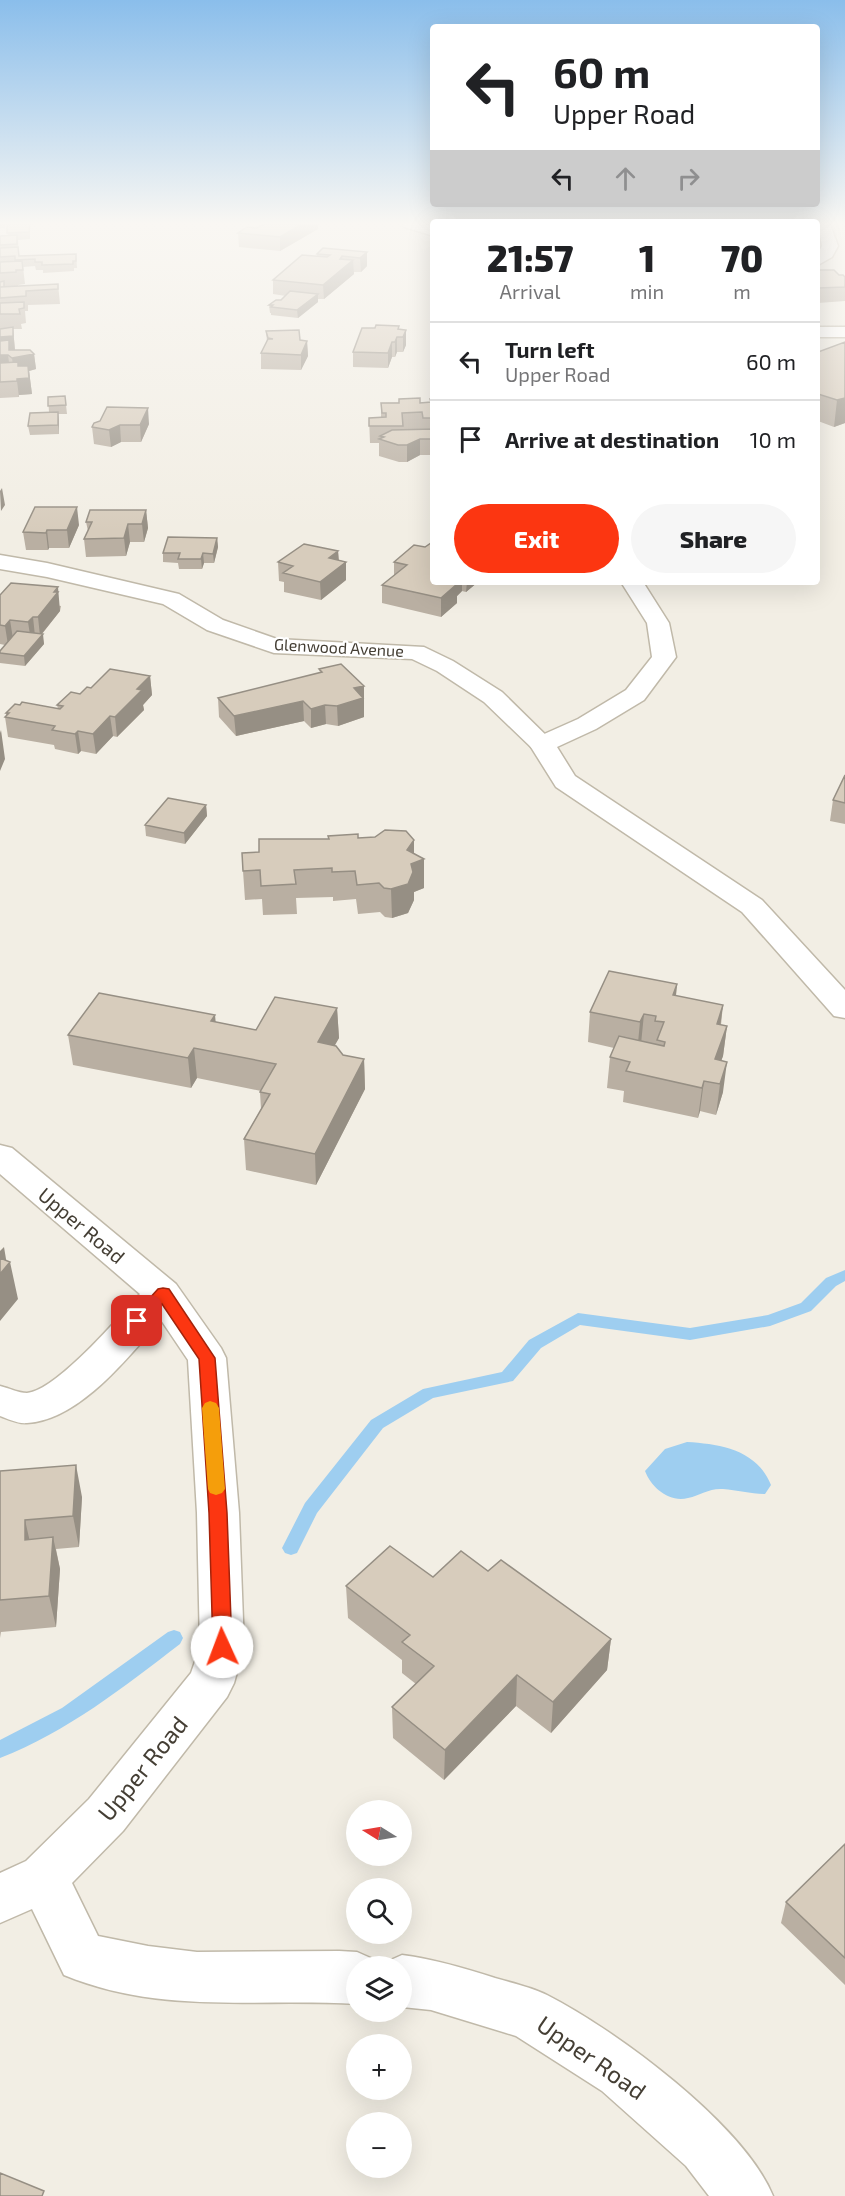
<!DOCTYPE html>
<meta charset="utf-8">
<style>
body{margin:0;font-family:"Exo 2",sans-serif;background:#f6f6f6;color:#202124;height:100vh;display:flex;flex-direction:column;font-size:22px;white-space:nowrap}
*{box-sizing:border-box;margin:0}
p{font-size:20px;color:#757577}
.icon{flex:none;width:33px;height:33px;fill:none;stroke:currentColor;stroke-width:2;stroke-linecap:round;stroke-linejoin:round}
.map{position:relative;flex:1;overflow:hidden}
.drawer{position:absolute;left:430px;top:219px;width:390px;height:366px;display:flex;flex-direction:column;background:#fff;border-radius:6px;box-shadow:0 6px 24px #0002}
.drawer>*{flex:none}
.top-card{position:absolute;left:430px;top:24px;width:390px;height:183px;border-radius:6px;box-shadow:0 6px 24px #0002;background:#fff;color:#202124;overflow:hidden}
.needle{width:39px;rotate:281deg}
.tools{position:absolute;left:346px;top:1800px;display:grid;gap:12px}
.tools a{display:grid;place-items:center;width:66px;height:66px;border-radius:50%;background:#fff;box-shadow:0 6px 24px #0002;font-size:30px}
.pin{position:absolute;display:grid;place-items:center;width:51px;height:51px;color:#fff;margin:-26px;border-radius:12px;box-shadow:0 3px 9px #0006}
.me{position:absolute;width:66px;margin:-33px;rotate:358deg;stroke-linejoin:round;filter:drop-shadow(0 0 4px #0008)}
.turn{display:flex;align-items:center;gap:21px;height:126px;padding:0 24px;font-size:27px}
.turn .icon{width:78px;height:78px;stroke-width:2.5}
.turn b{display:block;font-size:42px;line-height:51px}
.lanes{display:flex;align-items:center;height:57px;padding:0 24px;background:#0003;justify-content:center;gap:30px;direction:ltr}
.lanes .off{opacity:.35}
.eta{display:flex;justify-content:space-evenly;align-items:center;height:102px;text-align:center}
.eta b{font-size:36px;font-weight:800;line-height:42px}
.action{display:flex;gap:12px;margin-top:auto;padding:12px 24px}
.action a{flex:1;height:69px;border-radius:36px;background:#fc3611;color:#fff;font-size:24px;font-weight:800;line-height:69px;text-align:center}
.action a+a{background:#f6f6f6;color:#202124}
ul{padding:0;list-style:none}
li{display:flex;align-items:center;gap:18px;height:78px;padding:0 24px;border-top:2px solid #e0e0e0}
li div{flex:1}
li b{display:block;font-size:22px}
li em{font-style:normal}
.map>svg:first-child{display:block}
.water{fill:#9ecef0}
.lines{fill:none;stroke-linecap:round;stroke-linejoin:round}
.stream{fill:#9ecef0;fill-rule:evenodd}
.minor-casing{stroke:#c0b9a9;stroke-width:3}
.tertiary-casing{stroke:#c0b9a9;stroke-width:3}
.minor{fill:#fff;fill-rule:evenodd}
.tertiary{fill:#fff;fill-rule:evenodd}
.wall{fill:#b9afa2}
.shaded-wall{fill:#968f84}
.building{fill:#d7ccbc;stroke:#968f84;stroke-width:1.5}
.route{fill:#fc3611;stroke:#a4230b;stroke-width:1.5}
.slow{fill:#f59e0b}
.labels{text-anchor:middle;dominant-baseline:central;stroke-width:4.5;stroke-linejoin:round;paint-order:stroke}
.far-street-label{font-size:16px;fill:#443e34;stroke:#fff}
.street-label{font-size:20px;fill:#443e34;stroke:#fff}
.near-street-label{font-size:24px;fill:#443e34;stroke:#fff}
</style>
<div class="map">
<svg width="845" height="2196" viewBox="0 0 845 2196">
<rect width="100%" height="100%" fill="#f2eee4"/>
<path class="water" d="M 687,1442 C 721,1444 757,1450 771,1485 L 765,1494 C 751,1494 737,1490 723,1489 C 709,1488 701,1495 688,1498 C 669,1503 651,1487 645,1471 L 665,1449 Z"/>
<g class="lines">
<path class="stream" d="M 845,1270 L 845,1281 L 836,1286 L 811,1311 L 770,1326 L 690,1340 L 580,1325 L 541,1348 L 513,1381 L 433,1398 L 383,1428 L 317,1513 L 297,1553 L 291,1555 L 285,1553 L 282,1548 L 305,1503 L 371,1420 L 423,1389 L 502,1372 L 529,1340 L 578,1313 L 690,1328 L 768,1315 L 801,1303 L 826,1278 Z
M 174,1630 L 180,1632 L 183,1638 L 180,1644 C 124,1687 67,1732 0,1758 L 0,1740 L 62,1708 L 168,1632 Z"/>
<g class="minor-casing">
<path id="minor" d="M 402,224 L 424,224 L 434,227 L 434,236 L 404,227 Z
M 818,224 L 830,224 L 838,246 L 832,257 L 818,265 L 818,253 L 822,246 Z
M 818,327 L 845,327 L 845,337 L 818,337 Z
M 621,582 L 643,582 L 669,623 L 676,657 L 644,700 L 596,729 L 557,747 L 575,776 L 762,900 L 845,990 L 845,1018 L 834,1016 L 742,912 L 556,787 L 529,744 L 533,739 L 578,719 L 626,690 L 652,657 L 647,623 Z
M 0,1145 L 12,1148 L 176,1284 L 221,1348 L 226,1358 L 239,1513 L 244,1647 L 234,1683 L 227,1697 L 123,1831 L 72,1883 L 98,1936 L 148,1946 L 197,1952 L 339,1951 L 357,1952 L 375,1960 L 378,1966 L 357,1966 L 357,2004 C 256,1998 161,2015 64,1975 L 32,1909 L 0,1923 L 0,1873 L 26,1861 L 89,1799 L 191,1673 L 200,1647 L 197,1513 L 188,1360 L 161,1320 C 129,1356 80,1420 27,1423 C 18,1424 8,1419 0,1416 L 0,1386 C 9,1388 18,1393 27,1393 C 56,1391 120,1316 140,1294 L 0,1174 Z
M 402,1955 C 434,1959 464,1968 495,1978 C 512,1983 531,1987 547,1995 C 616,2030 744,2125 773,2196 L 709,2196 L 686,2166 L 602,2091 L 516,2036 L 431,2010 L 402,2007 L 402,1966 L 382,1966 L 384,1963 Z"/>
</g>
<g class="tertiary-casing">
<path id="tertiary" d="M 0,555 L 47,563 L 179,594 L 223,620 L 277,639 L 424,647 L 453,661 L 502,692 L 555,744 L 551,749 L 542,752 L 533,749 L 484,702 L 437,671 L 412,659 L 274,653 L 207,630 L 163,604 L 47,577 L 0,569 Z"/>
</g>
<use href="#minor" class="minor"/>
<use href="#tertiary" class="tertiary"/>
</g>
<path class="wall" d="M 0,224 L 5,224 L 5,228 L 0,228 Z
M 7,224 L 30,224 L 30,239 L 18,240 L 19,256 L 76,254 L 77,268 L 74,268 L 74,271 L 43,273 L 43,270 L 36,270 L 35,266 L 23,267 L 25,284 L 18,285 L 18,286 L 58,284 L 60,304 L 28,305 L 28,311 L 25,311 L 26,323 L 21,324 L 22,329 L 13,329 L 15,350 L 34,354 L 36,369 L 29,371 L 32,394 L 19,395 L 19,397 L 0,398 L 0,236 L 8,236 Z
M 262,224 L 318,224 L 318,229 L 280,251 L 239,247 L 238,233 L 257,228 L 262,225 Z
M 367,252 L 367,266 L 361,272 L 354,272 L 354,274 L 324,299 L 318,299 L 318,302 L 298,318 L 271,315 L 271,313 L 270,313 L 269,305 L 281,300 L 286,296 L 273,294 L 273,280 L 317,256 L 317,254 Z
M 818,270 L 845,277 L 845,301 L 818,303 Z
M 399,329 L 406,330 L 406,345 L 403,352 L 397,352 L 395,357 L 392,357 L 388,368 L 353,367 L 353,352 Z
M 266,331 L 300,340 L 307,341 L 308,356 L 301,370 L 261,369 L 261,353 L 267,342 Z
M 845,342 L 845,423 L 834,427 L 818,421 L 818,352 Z
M 65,396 L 67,414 L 58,414 L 59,434 L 30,435 L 28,426 L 49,412 L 48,397 Z
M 430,399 L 434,399 L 434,465 L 432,465 L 431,455 L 420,455 L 407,462 L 399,462 L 379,456 L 379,443 L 370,443 L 369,418 L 381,417 L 381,403 L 430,402 Z
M 94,423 L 149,424 L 141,442 L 121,442 L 111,447 L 94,444 L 92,427 Z
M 146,510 L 148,528 L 144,542 L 130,542 L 126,556 L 86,557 L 84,539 L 88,531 L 86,522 Z
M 79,525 L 69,548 L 49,548 L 48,550 L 26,550 L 23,532 Z
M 217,538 L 218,547 L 214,563 L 204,563 L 202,569 L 179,569 L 178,563 L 163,562 L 163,553 Z
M 414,545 L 434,582 L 478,582 L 466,592 L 462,591 L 457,596 L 457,603 L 441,617 L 382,603 L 382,585 L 394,576 L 394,562 Z
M 338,551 L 339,560 L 346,562 L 346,580 L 321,600 L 284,592 L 284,582 L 279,581 L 278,562 Z
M 0,595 L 61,606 L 60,611 L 42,634 L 44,644 L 25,666 L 0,663 L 0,651 L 5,645 L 0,644 Z
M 319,669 L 364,686 L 364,717 L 338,726 L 326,724 L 311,728 L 304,721 L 236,736 L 219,717 L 218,698 L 320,673 Z
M 150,676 L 152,695 L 143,705 L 144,710 L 117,737 L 113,736 L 96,754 L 81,751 L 78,754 L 55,749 L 54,745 L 8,737 L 5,717 L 6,716 L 6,713 L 58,709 L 57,705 L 91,688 Z
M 845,775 L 845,824 L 830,821 L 833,800 Z
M 206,805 L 207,816 L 185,844 L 146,836 L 145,825 Z
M 358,838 L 414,840 L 414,853 L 424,859 L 424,888 L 414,892 L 414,900 L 408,913 L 392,918 L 385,917 L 380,912 L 358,914 L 356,899 L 333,901 L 333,897 L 296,898 L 297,914 L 263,915 L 262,899 L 245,900 L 243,871 L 259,852 L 329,839 Z
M 677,984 L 676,996 L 723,1005 L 721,1025 L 727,1026 L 723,1056 L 721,1061 L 723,1092 L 716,1115 L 700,1111 L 698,1118 L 623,1102 L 624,1091 L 607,1088 L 610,1057 L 614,1048 L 588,1042 L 590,1012 Z
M 337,1008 L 339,1038 L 334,1045 L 343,1055 L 364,1059 L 365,1089 L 316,1185 L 246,1170 L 244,1139 L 261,1109 L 260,1092 L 261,1091 L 197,1078 L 191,1088 L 73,1065 L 68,1035 L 216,1022 L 256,1030 Z
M 0,1471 L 82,1497 L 79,1547 L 56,1549 L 60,1569 L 56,1627 L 1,1632 L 0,1638 Z
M 488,1571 L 611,1639 L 607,1670 L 551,1733 L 516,1706 L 444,1780 L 393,1738 L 392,1707 L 416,1684 L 402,1673 L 402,1660 L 348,1618 L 346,1586 Z
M 845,1844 L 845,1985 L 781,1923 L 786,1902 Z"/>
<path class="shaded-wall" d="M 302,224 L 318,224 L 318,229 L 280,251 L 280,237 Z
M 367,252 L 367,266 L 361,272 L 360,258 Z
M 342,256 L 343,269 L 353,260 L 354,274 L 324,299 L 323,285 L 340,259 Z
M 318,294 L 318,302 L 298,318 L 297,310 Z
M 13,327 L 15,351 L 0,352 L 0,337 Z
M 406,330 L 406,345 L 403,352 L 403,337 Z
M 397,337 L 397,352 L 395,357 L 395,342 Z
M 307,341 L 308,356 L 301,370 L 301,355 Z
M 392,342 L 392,357 L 388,368 L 388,353 Z
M 34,354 L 36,369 L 29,371 L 32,394 L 19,395 L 19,397 L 17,381 L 14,373 L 12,358 Z
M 0,355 L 8,355 L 10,370 L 0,371 Z
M 845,398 L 845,423 L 834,427 L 837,400 Z
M 148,408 L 149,424 L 141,442 L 140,425 Z
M 58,412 L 59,420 L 59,434 L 58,425 Z
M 120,425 L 121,442 L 111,447 L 109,430 Z
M 420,439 L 420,455 L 407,462 L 407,445 Z
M 2,488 L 5,505 L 1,511 L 0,491 Z
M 77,507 L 79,525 L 69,548 L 67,530 Z
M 146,510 L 148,528 L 144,542 L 142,524 Z
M 128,524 L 130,542 L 126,556 L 124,538 Z
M 47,530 L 49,548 L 48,550 L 46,533 Z
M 217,538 L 218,547 L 214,563 L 213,554 Z
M 338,551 L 339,567 L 346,562 L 346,580 L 321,600 L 320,582 L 329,558 Z
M 203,553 L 204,563 L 202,569 L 201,559 Z
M 451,582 L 462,582 L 462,591 L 457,596 L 457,603 L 441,617 L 441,598 Z
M 467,582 L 478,582 L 466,592 Z
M 58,587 L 60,611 L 40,636 L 38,617 Z
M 33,617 L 35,636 L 31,641 L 28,622 Z
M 10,620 L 13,639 L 8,645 L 5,626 Z
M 43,634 L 44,644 L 25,666 L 24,656 Z
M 150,676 L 152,695 L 143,705 L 144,710 L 117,737 L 115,717 L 137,689 Z
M 364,686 L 364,717 L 338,726 L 337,706 L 354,688 Z
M 303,701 L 304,721 L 236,736 L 234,716 Z
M 325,705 L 326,724 L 311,728 L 311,709 Z
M 110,716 L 113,736 L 96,754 L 93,734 Z
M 1,730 L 5,759 L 0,771 L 0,733 Z
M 78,731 L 81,751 L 78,754 L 75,734 Z
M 206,805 L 207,816 L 185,844 L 184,833 Z
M 414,840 L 414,863 L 424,859 L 424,888 L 414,892 L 414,900 L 408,913 L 392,918 L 391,889 L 407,850 Z
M 677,984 L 674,1014 L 673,995 Z
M 723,1005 L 719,1035 L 717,1024 Z
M 337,1008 L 339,1038 L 320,1072 L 318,1042 Z
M 644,1014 L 641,1044 L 637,1053 L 640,1022 Z
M 215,1015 L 218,1045 L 211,1021 Z
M 727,1026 L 723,1056 L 713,1083 L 715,1059 Z
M 194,1048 L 197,1078 L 191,1088 L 188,1058 Z
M 364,1059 L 365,1089 L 316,1185 L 315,1154 Z
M 727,1062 L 723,1092 L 716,1115 L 720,1084 Z
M 704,1081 L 700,1111 L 698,1118 L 702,1088 Z
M 4,1247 L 7,1265 L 10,1262 L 18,1299 L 0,1321 L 0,1251 Z
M 76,1465 L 82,1497 L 79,1547 L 73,1516 Z
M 25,1520 L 32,1551 L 25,1540 Z
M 53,1537 L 60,1569 L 56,1627 L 49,1596 Z
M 611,1639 L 607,1670 L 551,1733 L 553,1702 Z
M 517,1675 L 516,1706 L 444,1780 L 445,1750 Z"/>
<path class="building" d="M 7,224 L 30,224 L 29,232 L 7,233 Z
M 264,224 L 302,224 L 280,237 L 238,233 L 247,227 L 257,228 Z
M 17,235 L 17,244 L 0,245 L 0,236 Z
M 18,247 L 19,256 L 76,254 L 76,261 L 73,261 L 73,264 L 42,265 L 42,262 L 35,262 L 35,259 L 15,260 L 15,256 L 0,257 L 0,248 Z
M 323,248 L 367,252 L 360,258 L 342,256 L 340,259 L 353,260 L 323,285 L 273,280 L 302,255 L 327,257 L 330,255 L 317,254 Z
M 22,261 L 23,270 L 16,270 L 16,272 L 0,273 L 0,262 Z
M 818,270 L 834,270 L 839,275 L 843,275 L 845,277 L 845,287 L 818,288 Z
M 4,281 L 4,287 L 0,287 L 0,282 Z
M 58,284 L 58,289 L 26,291 L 26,296 L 0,298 L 0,287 Z
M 290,291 L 318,294 L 297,310 L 271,307 L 273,305 L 269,305 L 276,300 L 281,300 Z
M 24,302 L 24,308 L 19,309 L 20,314 L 0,314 L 0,303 Z
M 376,325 L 399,326 L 398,329 L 406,330 L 403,337 L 397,337 L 395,342 L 392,342 L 388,353 L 353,352 L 362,328 L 375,328 Z
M 13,327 L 13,336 L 0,337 L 0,329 Z
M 299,330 L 300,340 L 307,341 L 301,355 L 261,353 L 268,339 L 273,339 L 268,338 L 266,331 Z
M 9,340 L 9,350 L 30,350 L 34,354 L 12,358 L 8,355 L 0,355 L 0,341 Z
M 845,342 L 845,398 L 837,400 L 818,394 L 818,352 Z
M 18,362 L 18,366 L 28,366 L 29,378 L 17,379 L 17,381 L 0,382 L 0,363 Z
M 65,396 L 66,405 L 48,406 L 48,397 Z
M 420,398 L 420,403 L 431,402 L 430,399 L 434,399 L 434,424 L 432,418 L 423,418 L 422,412 L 402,413 L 403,426 L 369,426 L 369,418 L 386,417 L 386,413 L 382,413 L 381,403 L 399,403 L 399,399 Z
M 107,407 L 148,408 L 140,425 L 120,425 L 109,430 L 92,427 L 94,423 L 100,421 Z
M 58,412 L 58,425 L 28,426 L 30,413 Z
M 434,429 L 434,448 L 432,448 L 431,439 L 420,439 L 407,445 L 398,445 L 379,439 L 384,437 L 380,436 L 392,430 Z
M 35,507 L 77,507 L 67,530 L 47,530 L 46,533 L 23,532 Z
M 90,510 L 146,510 L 142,524 L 128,524 L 124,538 L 84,539 L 92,522 L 86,522 Z
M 168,537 L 217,538 L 213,554 L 203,553 L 201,559 L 178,559 L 180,553 L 163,553 Z
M 434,541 L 434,582 L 451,582 L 450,583 L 457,584 L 441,598 L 382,585 L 407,565 L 394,562 L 414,545 L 425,547 Z
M 304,544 L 338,551 L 329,558 L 346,562 L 320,582 L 283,573 L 293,566 L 278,562 Z
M 11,583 L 58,587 L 54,592 L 58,592 L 38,617 L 33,617 L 28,622 L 10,620 L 5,626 L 0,625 L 0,595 Z
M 17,631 L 43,634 L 24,656 L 0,653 L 0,651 Z
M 341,664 L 364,686 L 354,688 L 363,698 L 337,706 L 325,705 L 311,709 L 303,701 L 234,716 L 218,698 L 322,672 L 319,669 Z
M 110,669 L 150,676 L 137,689 L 142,690 L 115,717 L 110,716 L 93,734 L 78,731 L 75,734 L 52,730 L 55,726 L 5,717 L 9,713 L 6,713 L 15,704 L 20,705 L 22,702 L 60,709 L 63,706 L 57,705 L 71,692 L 80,694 L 87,687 L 91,688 Z
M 845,775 L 845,803 L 833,800 Z
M 168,798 L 206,805 L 184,833 L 145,825 Z
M 385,830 L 406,831 L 414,840 L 407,850 L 424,859 L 411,864 L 413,872 L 408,884 L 391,889 L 384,888 L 379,883 L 357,885 L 355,871 L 332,872 L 332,868 L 294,870 L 296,884 L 261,886 L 260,870 L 243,871 L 242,853 L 259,852 L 259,839 L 329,839 L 328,836 L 358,834 L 358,838 L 375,837 Z
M 609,971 L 677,984 L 673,995 L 723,1005 L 717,1024 L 727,1026 L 715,1059 L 727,1062 L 720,1084 L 704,1081 L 702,1088 L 626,1071 L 630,1062 L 610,1057 L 619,1036 L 664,1046 L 665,1042 L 657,1040 L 664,1022 L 655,1021 L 656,1016 L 644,1014 L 640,1022 L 590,1012 Z
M 99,993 L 215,1015 L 211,1021 L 256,1030 L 275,997 L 337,1008 L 318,1042 L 336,1046 L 343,1055 L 364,1059 L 315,1154 L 244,1139 L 270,1094 L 260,1092 L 276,1064 L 194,1048 L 188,1058 L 68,1035 Z
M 0,1258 L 10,1262 L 0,1274 Z
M 76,1465 L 73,1516 L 25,1520 L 25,1540 L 53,1537 L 49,1596 L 0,1600 L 0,1471 Z
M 390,1546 L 433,1577 L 461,1551 L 488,1571 L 501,1560 L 611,1639 L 553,1702 L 517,1675 L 445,1750 L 392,1707 L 434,1666 L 402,1642 L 410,1635 L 346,1586 Z
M 845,1844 L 845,1958 L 786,1902 Z
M 0,2173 L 44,2191 L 42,2196 L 0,2196 Z"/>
<linearGradient id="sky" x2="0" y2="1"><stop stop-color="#8abeeb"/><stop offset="0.42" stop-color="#f9f7f3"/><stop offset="1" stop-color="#f9f7f3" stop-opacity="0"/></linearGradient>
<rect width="845" height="531" fill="url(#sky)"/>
<path class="route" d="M 163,1288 L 169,1289 L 215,1358 L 227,1513 L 232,1647 L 229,1653 L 222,1655 L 216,1653 L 213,1647 L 209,1513 L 199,1359 L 162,1304 C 154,1313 144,1329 131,1325 L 129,1321 L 158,1289 Z"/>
<path class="slow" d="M 210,1401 L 216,1403 L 219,1408 L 225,1489 L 222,1493 L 216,1495 L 210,1493 L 208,1489 L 202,1408 L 205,1403 Z"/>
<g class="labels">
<g class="far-street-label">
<text transform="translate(339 647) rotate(3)">Glenwood Avenue</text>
</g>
<g class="street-label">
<text transform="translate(82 1225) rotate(40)">Upper Road</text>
</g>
<g class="near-street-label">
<text transform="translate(142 1768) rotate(-51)">Upper Road</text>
<text transform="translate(592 2057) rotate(35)">Upper Road</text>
</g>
</g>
</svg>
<div class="tools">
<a><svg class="needle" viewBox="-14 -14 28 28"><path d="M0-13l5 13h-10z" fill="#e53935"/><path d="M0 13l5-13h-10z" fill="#757577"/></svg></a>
<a><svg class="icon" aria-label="search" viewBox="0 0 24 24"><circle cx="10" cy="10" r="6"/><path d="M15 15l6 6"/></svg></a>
<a><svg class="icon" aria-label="layers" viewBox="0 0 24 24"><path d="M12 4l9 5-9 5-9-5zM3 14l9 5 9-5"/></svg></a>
<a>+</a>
<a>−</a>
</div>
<div class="pin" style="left:137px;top:1321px;background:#d93025"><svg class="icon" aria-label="arrive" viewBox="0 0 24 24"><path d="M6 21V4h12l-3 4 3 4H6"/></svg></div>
<svg class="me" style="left:222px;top:1647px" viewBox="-20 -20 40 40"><circle r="19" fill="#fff"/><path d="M0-13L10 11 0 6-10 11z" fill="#fc3611"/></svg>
<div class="top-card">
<div class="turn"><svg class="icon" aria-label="left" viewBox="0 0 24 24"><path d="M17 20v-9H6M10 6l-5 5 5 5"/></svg><div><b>60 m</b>Upper Road</div></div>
<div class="lanes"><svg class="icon" aria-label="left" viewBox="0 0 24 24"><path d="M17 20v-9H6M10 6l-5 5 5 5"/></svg><svg class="icon off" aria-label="ahead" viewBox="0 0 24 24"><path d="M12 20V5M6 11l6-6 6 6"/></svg><svg class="icon off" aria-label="right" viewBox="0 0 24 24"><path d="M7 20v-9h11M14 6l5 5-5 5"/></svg></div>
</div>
<section class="drawer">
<div class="eta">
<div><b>21:57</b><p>Arrival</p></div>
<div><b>1</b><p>min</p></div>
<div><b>70</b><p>m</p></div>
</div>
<ul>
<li><svg class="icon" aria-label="left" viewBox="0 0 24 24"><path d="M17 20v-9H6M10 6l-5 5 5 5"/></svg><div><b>Turn left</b><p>Upper Road</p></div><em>60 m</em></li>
<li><svg class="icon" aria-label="arrive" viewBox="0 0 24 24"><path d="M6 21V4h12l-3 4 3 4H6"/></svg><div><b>Arrive at destination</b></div><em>10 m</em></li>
</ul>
<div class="action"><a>Exit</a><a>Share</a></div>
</section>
</div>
